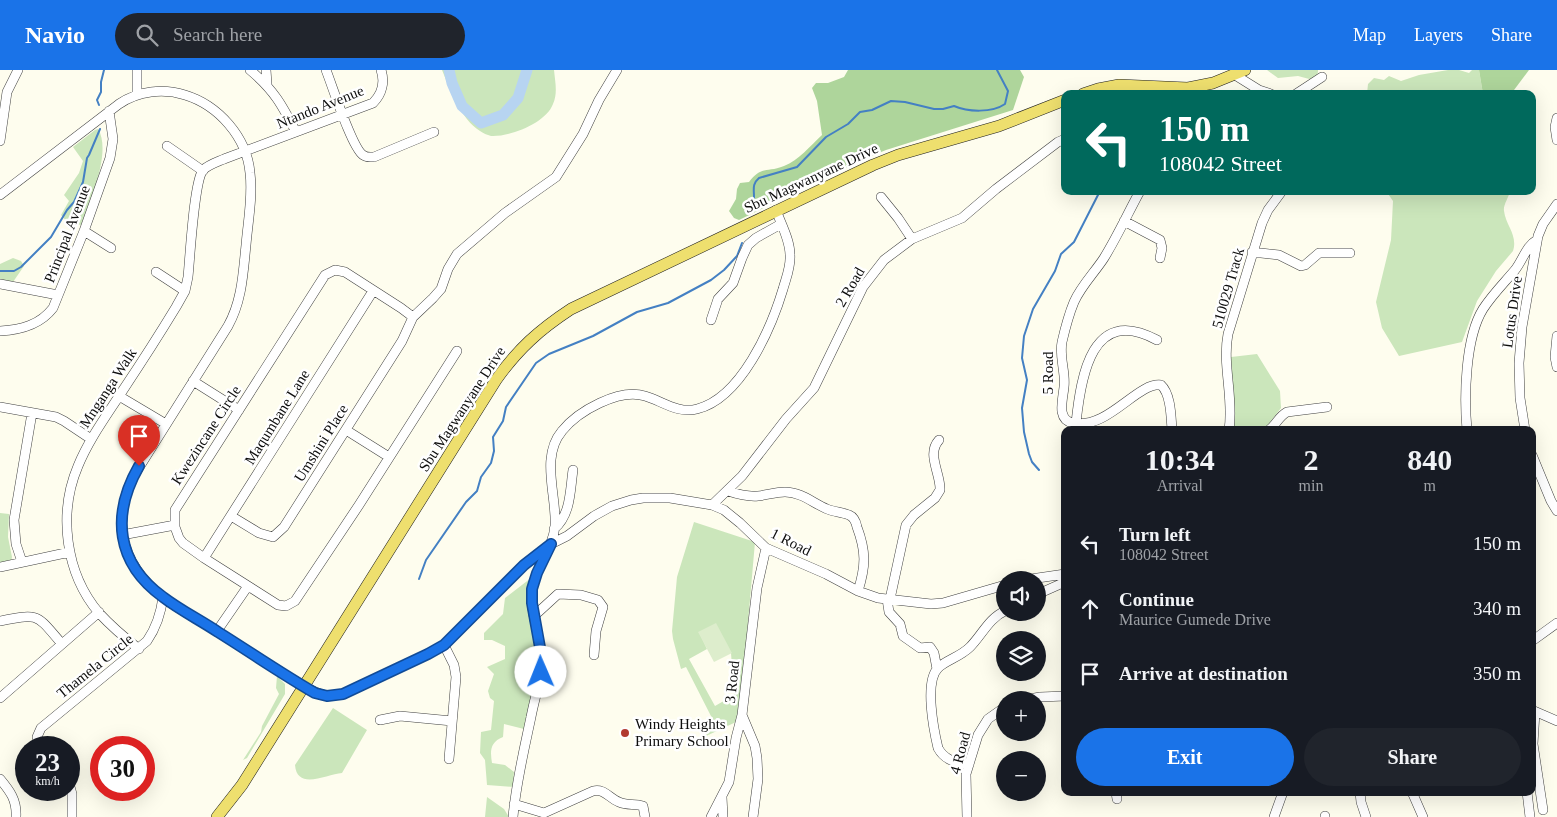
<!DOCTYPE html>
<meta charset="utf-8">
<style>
body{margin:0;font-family:"Times New Roman",serif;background:#20242c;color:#f1f3f6;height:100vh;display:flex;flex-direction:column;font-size:19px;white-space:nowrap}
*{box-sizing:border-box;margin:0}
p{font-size:16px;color:#9ea1a6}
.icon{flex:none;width:28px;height:28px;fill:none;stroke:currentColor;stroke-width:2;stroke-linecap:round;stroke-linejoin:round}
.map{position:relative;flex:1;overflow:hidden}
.panel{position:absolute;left:1061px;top:356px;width:475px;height:370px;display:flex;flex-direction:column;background:#171b24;border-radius:10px;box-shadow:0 5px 20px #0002}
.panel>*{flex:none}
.guide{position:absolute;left:1061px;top:20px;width:475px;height:105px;border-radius:10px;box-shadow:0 5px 20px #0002;background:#00695c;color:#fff;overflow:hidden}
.buttons{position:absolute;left:996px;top:501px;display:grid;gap:10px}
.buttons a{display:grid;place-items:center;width:50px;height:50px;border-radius:50%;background:#171b24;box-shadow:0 5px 20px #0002;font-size:25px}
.speed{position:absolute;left:15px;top:666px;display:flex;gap:10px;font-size:25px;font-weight:700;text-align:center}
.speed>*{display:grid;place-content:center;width:65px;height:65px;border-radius:50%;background:#171b24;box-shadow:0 5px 20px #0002;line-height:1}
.speed small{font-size:12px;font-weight:400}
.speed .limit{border:8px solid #d22;background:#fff;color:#111}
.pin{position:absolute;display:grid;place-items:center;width:42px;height:42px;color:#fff;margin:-51px -21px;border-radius:50% 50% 50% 0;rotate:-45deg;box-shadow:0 0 5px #0007}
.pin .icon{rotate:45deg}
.me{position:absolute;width:55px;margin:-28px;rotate:359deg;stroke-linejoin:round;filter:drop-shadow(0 0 4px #0008)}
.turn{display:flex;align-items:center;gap:18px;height:105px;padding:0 15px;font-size:22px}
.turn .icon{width:65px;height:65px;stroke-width:2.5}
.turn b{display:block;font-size:35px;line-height:42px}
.eta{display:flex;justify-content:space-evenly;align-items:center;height:85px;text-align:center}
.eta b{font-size:30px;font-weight:700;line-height:35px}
.button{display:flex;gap:10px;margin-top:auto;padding:10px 15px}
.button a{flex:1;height:58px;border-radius:30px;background:#1a73e8;color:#fff;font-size:20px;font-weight:700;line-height:58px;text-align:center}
.button a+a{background:#20242c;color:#f1f3f6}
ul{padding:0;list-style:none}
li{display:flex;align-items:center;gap:15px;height:65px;padding:0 15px}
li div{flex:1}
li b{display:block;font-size:19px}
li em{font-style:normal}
header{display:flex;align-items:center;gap:30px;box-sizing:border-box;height:70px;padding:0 25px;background:#1a73e8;color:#fff}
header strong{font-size:24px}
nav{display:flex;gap:28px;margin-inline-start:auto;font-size:18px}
.search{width:350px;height:45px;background:#20242c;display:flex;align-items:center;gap:12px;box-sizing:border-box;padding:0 18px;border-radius:28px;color:#9ea1a6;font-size:19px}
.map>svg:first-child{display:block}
.green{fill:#cbe6bb;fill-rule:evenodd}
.forest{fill:#aed59b}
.pitch{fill:#ddedcc}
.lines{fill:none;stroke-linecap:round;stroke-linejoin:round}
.stream{stroke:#4480c3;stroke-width:2}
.river{stroke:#b7d4f1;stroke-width:11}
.minor-casing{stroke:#404040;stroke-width:10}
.major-casing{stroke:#1e1e1e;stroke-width:12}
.minor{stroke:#fff;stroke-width:9}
.major{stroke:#eedf6e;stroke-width:11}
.route-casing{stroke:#114b97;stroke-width:12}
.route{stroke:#1a73e8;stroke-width:9}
.poi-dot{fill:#b23a30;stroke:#fff;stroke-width:2}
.labels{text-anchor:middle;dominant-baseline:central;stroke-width:5;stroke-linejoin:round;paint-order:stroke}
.street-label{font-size:15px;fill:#0d0d0d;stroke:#fff}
.poi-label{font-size:15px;fill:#0d0d0d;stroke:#fff;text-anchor:start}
</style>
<header>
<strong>Navio</strong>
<div class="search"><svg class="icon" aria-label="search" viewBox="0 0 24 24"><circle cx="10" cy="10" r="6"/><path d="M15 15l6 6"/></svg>Search here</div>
<nav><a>Map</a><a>Layers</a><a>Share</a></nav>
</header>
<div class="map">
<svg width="1557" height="747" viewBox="0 0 1557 747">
<rect width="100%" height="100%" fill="#fefdee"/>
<path class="green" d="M 442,0 L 554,0 C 555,11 558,23 553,34 C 546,53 510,67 491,66 C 487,65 483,63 480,61 C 461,49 450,20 442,0 Z
M 1267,0 L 1318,0 C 1318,5 1317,7 1313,10 L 1298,6 L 1278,8 Z
M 1448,0 L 1459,0 L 1469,3 L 1472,0 L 1479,0 L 1483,24 L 1367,24 L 1368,14 L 1374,8 L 1384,10 L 1389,6 L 1401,11 L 1419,5 Z
M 98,59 C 112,81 90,133 81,155 L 67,152 L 61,145 L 69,131 L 64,125 L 79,103 L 83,91 L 73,77 L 95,60 Z
M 1386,121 L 1510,121 C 1509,127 1503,135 1504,141 C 1506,156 1518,165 1513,181 L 1496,201 L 1477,231 L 1462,272 L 1399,286 L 1382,258 L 1376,232 L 1391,170 L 1393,131 Z
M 13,188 L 21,191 L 24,196 L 13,212 L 0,210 L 0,194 Z
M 1257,284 L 1280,321 L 1281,338 L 1268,355 L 1259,360 L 1234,360 L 1231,287 Z
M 0,443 L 9,444 L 8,467 L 12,487 L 11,492 L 0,493 Z
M 694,452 L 755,472 L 740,644 L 736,652 L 704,667 L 702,659 L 713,650 L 686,597 L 681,599 L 673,569 L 672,561 L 677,507 ZM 699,562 L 731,583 L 734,625 L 715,636 L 689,589 L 707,579 Z
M 531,508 L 533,554 L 538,596 L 524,659 L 504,654 L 503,667 C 490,672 490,681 492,693 L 505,695 L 514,702 L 513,717 L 487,715 L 485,690 L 480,683 L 481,662 L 491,660 L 494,631 L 490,628 L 488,621 L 494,604 L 487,597 L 505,589 L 505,576 L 492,570 L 484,570 L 484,563 L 503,544 L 505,528 Z
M 277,606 L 285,614 L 285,624 L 247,688 L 243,690 L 261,662 L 262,656 L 279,624 L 276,618 Z
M 333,638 L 367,660 L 342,703 C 327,704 297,721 295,695 Z
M 487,727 L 504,739 L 509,747 L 485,747 Z"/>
<path class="forest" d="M 848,0 L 1020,0 L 1024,7 L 1013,40 L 886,80 L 864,89 L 739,150 L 734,148 L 729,141 L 736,129 L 737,119 L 740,113 L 749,112 C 762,95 767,103 784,96 C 799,90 810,76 822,65 L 817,31 L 812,18 L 816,13 L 828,13 L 844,7 Z
M 1479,0 L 1529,0 L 1511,24 L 1483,24 Z"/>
<path class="pitch" d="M 716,553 L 732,583 L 714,592 L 698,562 Z"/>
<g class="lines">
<path class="stream" d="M 99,35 L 97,30 L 101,22 L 101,12 L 104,0
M 749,143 C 751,138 754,132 754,127 C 754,119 752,114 759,108 L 797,97 L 826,67 L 848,54 L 860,42 L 872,40 L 891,31 L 905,32 L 934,39 L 943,39 L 954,36 C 968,42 992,43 1005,34 L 1008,21 L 997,0
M 0,201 L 14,201 L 21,197 L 51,167 L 67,140 L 74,132 L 83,112 L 87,88 L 89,85 L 100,59
M 1039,400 L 1032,392 L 1029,384 L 1024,362 L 1022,338 L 1027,310 L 1022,288 L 1024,266 L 1033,239 L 1055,201 L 1061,184 L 1074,172 L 1100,121
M 419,509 L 426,490 L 466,432 L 477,421 L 481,407 L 491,393 L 494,381 L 493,367 L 503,351 L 506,337 L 536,293 L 549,284 L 593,266 L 637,242 L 668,233 L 711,210 L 724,200 L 737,186 L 742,173"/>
<path class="river" d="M 449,0 L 452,13 L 462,36 L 481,53 L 503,45 L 518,28 L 527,0"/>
<g class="minor-casing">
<path id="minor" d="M 250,0 C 274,20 282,35 296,62
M 266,0 L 267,14
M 326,0 C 332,15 352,78 363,85 C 367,88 370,87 374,87 L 434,62
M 1235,5 L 1259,20 L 1271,24
M 1296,24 L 1322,7
M 137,25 L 137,0
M 1557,70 L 1555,57 L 1557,48
M 0,71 L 7,22 L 18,0
M 167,76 L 203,101
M 1140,121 C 1128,143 1117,167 1104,188 C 1095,202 1081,216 1074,232 C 1069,244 1065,259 1062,272 C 1059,287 1066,303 1064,317 C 1063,329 1056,350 1073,353 C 1108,360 1137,312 1161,315 C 1171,324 1171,347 1172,360
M 0,125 L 119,34 C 138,21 163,18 185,25 C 218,35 247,67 250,103 C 253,126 248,151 246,175 C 243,204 242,231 228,256 L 133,407 C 111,453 122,493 161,526 C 177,539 198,549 216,561 C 245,579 274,598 303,616 C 318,624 327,628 343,624 L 428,584 L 444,575 L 524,495 L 551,474 L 567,466 L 594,446 L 612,436 L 631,430 L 643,428 L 670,428 L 712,435 L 724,440 L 740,453 L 766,478 L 826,504 L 858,521 L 878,528 L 931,534 L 943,533 L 1005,515
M 881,127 L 898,148 L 912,169
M 1124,151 L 1160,170 L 1162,178 L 1160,188
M 84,161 L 111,178
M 1252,182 L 1279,185 L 1301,196 L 1305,195 L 1319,183 L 1350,183
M 156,202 L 185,221
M 0,214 L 58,225
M 413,247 L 401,238 L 345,202 L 335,200 L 325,205 L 175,440 L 175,457 L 179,468 L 183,473 L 204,488 L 278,535 L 286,536 L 295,531 L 359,435 L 457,281
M 711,250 L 718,229 L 733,213 L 742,188 L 748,175 L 756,168 L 781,154
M 0,261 C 21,260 40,255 53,238 L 84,161 L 110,88 L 113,69 L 109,41
M 1557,266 L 1555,287 L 1557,297
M 193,311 L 239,340
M 119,326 L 166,354
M 0,337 L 56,347 L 64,351 L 91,369
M 1076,353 C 1081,305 1092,235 1157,270
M 346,360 L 389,387
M 1229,360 C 1234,328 1222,295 1228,264 L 1262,153 L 1268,140 L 1282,121
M 1269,360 C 1276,355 1279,346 1287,342 L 1327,337
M 1467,360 C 1464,327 1465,268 1483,239 C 1492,225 1504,213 1515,200 C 1523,190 1526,176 1537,170
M 1525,360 L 1520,328 L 1519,293 L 1522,257 L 1538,166 L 1543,154 L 1557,134
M 1532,385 L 1551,431 L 1557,441
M 728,421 C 737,424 747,427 758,426 C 767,425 776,422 785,422 C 801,422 813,433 827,439 C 834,442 842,442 849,445 C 854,447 856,452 857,457 C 866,481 866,496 858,521
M 712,435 L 742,406 L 786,349 L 814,318 L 863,217 L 884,190 L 912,169 L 962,148 L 996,119 L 1058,72 L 1065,69
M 231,446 L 259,463 L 273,467 L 284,457 L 402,271 L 413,247 L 433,228 L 441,219 L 448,199 L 457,184 L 505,143 L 556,107 L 583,64 L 599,30 L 617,0
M 554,459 C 571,445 570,420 573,400
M 122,465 L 175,455
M 204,488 L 373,221
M 22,492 L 16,474 L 14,450 L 32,343
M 0,497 L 70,482
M 1024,510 L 1065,504
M 1038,524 L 1065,512
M 887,529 L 889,542 L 900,554 L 903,566 L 920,578 L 930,577 L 934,583 L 937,599
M 890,529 L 906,455 L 914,445 L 935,428 L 940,420 C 941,404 926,384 939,370
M 534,546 L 558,524 L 581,525 L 598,530 L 603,537 L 596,561 L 594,585
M 0,551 C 40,543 36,544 62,574
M 217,561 L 248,516
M 1532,571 L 1557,553
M 444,575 L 454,595 L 456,607 L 449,689
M 139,579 C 125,568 111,556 99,543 C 65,503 58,443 78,396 C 89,369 107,345 123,320 C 141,293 159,265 176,237 L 185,221 L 188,207 C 190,188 194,111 203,100 C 208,95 217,92 224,89 L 373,33 C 382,24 385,12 381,0
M 0,628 L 99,542
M 1024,630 L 1040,627 L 1065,626
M 1532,640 L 1557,651
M 1535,642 L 1533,674 L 1543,740
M 380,650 L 400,646 L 452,651
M 41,678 L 37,667 L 41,658 L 147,571 C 156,558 161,543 163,527
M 969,695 C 956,692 945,691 938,678 C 934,661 924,612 938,598 C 946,590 960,587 970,577 C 982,565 989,548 1005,541
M 0,709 C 10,721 17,730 16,747
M 69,713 L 72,724 L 72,747
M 1116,722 L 1117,729
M 1360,722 L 1361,732 L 1366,747
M 1412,722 L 1423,747
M 1527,722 L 1530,747
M 722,727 L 723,747
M 514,734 L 544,743 L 593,721 C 604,718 609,728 619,732 C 627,736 635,733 643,736 L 645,747
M 513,747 C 516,713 524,680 531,647 C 534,631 539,616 541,600 C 544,572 529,545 532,519 C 536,497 553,479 555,456 C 557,426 540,387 562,361 C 578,341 619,318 645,326 C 662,331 678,344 697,339 C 741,328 771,259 783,219 C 786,208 791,197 790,185 C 790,170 781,154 776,140
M 711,747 L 729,712 L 736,668 L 742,645
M 753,747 L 758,709 L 757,688 L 755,676 L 742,645 L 757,518 L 766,478
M 967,747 L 966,704 L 978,665 L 988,649 L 1005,637
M 1274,747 L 1283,722
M 1325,747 L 1325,746"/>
</g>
<g class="major-casing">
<path id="major" d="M 1083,24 L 1098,19 L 1119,15 L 1188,18 L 1213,13 L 1245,0
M 217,747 L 242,715 L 496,310 C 518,279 539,260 571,239 L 873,95 L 898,85 L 999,56 L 1065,30"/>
</g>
<use href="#minor" class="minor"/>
<use href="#major" class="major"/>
</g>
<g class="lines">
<g class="route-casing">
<path id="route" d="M 139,396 C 111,445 116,493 163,527 C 180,540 200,550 218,562 C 250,582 282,604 315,623 L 327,626 L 343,624 L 428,584 L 444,575 L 524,495 L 551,474 L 537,503 L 532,519 L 532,533 L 541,583 L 541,602"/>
</g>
<use href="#route" class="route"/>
</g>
<circle class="poi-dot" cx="625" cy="663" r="5"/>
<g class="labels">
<g class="street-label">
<text transform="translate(320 37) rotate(-22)">Ntando Avenue</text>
<text transform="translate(811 108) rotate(-25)">Sbu Magwanyane Drive</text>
<text transform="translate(67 164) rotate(-69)">Principal Avenue</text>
<text transform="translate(850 217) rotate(-60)">2 Road</text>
<text transform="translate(1228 218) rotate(-74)">510029 Track</text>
<text transform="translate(1512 242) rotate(-82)">Lotus Drive</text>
<text transform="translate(1048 303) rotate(-90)">5 Road</text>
<text transform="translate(108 318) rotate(-57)">Mnganga Walk</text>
<text transform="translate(462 339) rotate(-57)">Sbu Magwanyane Drive</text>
<text transform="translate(277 347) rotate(-58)">Maqumbane Lane</text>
<text transform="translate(206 365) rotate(-57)">Kwezincane Circle</text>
<text transform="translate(321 373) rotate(-58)">Umshini Place</text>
<text transform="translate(791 472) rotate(27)">1 Road</text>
<text transform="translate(95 596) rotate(-39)">Thamela Circle</text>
<text transform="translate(732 612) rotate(-84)">3 Road</text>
<text transform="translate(960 683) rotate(-75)">4 Road</text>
</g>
<g class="poi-label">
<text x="635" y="654">Windy Heights<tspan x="635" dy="17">Primary School</tspan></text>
</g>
</g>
</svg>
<div class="buttons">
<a><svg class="icon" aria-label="sound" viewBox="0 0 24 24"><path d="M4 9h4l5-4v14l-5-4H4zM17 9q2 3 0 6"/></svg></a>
<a><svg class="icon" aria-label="layers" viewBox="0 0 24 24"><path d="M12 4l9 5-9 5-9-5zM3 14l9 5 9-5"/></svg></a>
<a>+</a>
<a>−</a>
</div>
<div class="speed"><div>23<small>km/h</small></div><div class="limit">30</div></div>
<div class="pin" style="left:139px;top:396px;background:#d93025"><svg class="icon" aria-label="arrive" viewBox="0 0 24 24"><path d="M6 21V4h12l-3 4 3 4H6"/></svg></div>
<svg class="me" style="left:541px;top:602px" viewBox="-20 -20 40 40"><circle r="19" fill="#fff"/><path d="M0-13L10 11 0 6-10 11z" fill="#1a73e8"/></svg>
<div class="guide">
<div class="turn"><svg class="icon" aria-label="left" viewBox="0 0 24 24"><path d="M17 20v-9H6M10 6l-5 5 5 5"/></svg><div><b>150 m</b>108042 Street</div></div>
</div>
<section class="panel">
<div class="eta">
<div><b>10:34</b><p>Arrival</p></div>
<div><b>2</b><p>min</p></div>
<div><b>840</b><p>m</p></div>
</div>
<ul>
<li><svg class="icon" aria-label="left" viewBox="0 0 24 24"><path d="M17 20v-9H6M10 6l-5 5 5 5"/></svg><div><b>Turn left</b><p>108042 Street</p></div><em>150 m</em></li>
<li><svg class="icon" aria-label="ahead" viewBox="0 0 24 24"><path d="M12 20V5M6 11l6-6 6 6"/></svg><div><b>Continue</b><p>Maurice Gumede Drive</p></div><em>340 m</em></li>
<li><svg class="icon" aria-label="arrive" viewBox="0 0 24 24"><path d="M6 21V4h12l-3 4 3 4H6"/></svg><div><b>Arrive at destination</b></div><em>350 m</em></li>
</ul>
<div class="button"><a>Exit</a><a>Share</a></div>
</section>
</div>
